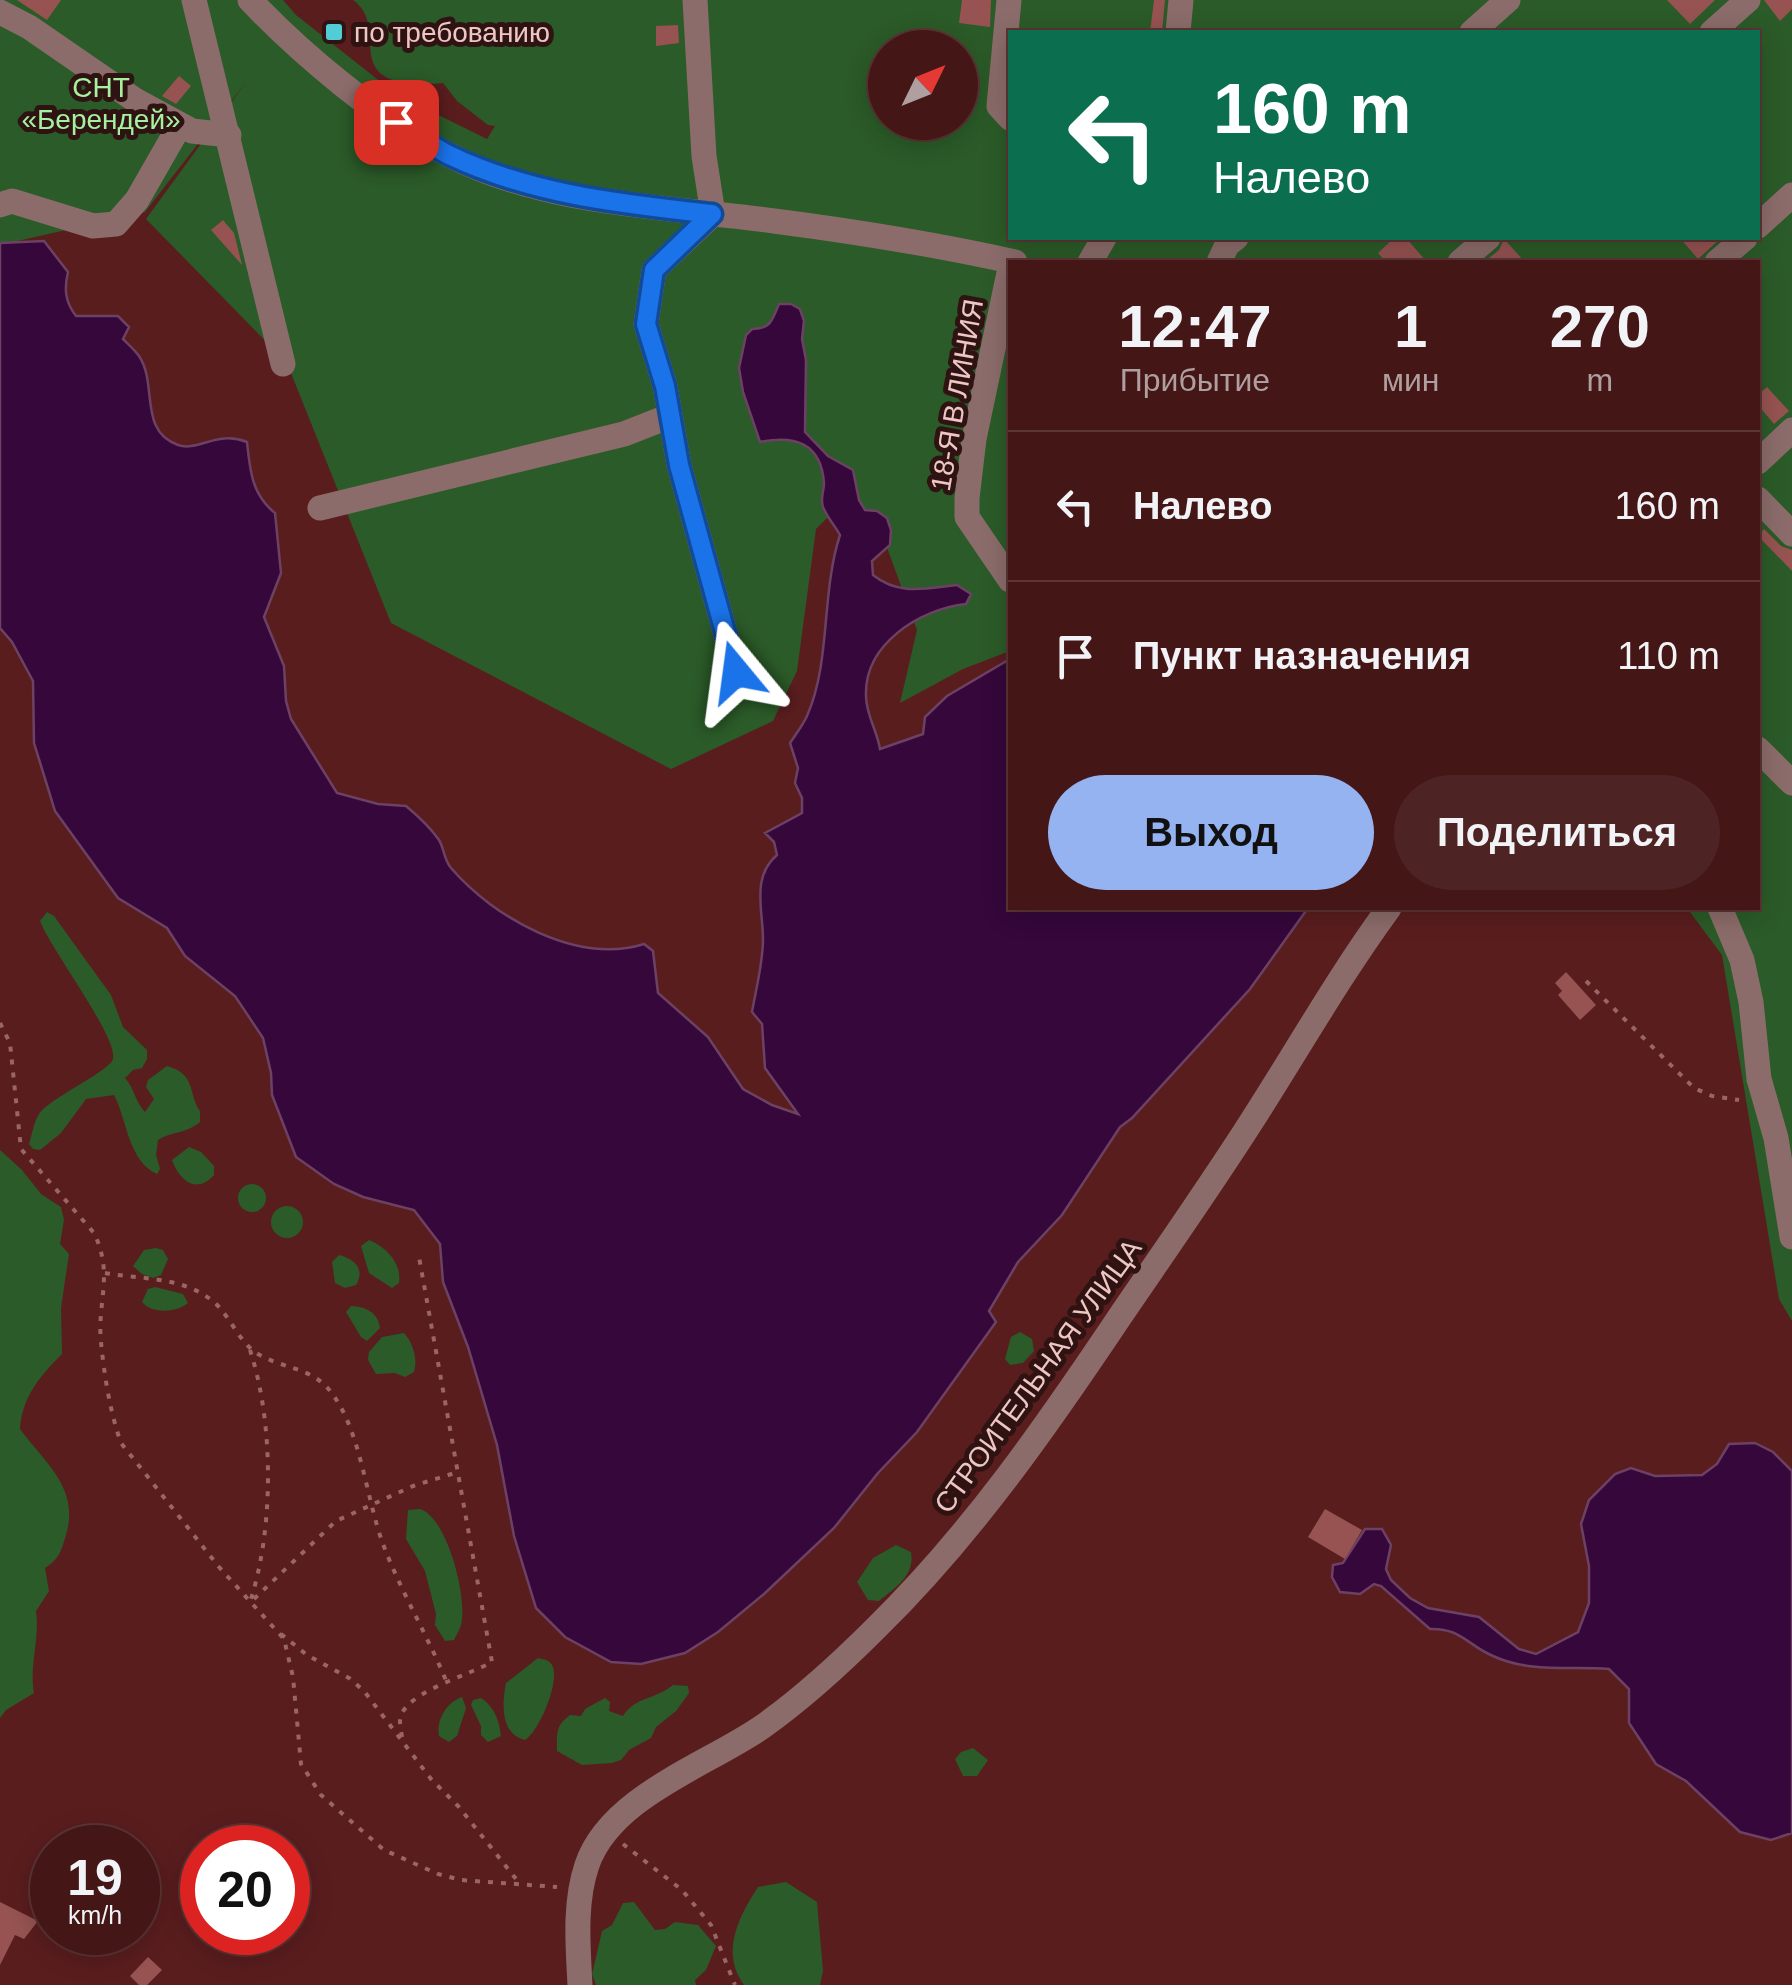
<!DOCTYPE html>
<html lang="ru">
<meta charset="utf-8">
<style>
body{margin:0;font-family:Arial,sans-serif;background:#4e2323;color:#f1f3f6;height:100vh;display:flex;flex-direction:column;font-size:38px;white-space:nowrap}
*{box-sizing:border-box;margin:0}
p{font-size:32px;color:#af9fa1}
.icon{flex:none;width:55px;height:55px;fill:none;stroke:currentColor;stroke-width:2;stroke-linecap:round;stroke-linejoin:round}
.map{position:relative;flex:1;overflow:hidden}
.details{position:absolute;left:1008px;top:260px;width:752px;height:650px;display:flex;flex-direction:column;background:#441616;border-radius:0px;box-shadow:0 5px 25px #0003,0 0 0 2px #5c3535}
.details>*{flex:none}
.hud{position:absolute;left:1008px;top:30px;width:752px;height:210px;border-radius:0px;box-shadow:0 5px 25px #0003,0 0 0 2px #5c3535;background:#0b6e4f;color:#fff;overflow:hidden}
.needle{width:65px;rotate:47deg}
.buttons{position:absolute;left:868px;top:30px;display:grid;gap:20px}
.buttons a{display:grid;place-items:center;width:110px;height:110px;border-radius:50%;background:#441616;box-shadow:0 5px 25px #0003,0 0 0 2px #5c3535;font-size:50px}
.speed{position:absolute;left:30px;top:1825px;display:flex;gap:20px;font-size:50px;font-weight:700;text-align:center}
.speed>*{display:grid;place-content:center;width:130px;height:130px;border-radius:50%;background:#441616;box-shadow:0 5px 25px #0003,0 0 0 2px #5c3535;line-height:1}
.speed small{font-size:25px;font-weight:400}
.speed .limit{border:15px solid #d22;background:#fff;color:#111}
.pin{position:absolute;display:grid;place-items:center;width:85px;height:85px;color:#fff;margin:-42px;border-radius:20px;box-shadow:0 5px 15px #0006}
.me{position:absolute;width:110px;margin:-55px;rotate:344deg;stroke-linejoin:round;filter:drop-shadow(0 0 8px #0008)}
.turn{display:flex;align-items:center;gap:35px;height:210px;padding:0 40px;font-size:45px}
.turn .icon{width:130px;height:130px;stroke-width:2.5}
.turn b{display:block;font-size:70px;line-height:85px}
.eta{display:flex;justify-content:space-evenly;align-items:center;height:170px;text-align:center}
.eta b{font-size:60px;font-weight:600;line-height:70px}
.primary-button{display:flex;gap:20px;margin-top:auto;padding:20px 40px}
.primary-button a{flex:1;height:115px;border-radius:60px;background:#95b2f1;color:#111;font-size:40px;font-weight:600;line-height:115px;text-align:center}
.primary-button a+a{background:#4e2323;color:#f1f3f6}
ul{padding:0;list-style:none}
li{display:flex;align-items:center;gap:30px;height:150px;padding:0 40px;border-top:2px solid #5c3535}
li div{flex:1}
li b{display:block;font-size:38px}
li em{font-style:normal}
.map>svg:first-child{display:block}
.green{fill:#2b5b28;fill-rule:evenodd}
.water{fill:#35073b;stroke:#6c4164;stroke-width:2.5}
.building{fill:#965351}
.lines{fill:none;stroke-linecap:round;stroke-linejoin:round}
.path{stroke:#996565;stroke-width:4;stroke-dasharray:5 8;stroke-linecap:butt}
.minor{stroke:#8b6c6a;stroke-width:25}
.route-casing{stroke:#114b97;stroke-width:25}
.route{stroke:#1a73e8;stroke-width:18}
.poi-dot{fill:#52ccd5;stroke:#2e1312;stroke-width:4}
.labels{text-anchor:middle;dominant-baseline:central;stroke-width:10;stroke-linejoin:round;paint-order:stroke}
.poi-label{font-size:28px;fill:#eec7c5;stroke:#2e1312;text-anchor:start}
.park-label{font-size:28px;fill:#a6f1a0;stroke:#2e1312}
.street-label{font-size:28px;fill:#eec7c5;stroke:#2e1312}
</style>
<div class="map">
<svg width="1792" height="1985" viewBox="0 0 1792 1985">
<rect width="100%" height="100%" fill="#5a1d1e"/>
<path class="green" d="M 0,0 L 283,0 L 296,15 L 396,94 L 487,139 L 495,126 L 488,125 L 457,101 L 443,83 C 331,92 394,29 353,0 L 1792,0 L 1792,1321 L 1779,1299 L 1722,955 L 1687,908 L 1758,908 L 1758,262 L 1010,262 L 1010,651 L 963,669 L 900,703 L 917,630 L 885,542 L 852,493 L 816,529 L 797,671 L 773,721 L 671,769 L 391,623 L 287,363 L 146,219 L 246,82 L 145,212 L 0,245 ZM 1010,32 L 1758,32 L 1758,238 L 1010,238 ZM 885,48 L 960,48 L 960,122 L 885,122 Z
M 47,912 L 54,916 L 111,995 L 123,1027 L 147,1050 L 147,1059 L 142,1068 L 133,1070 L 125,1078 C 135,1089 135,1102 145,1112 L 154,1099 L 146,1087 L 148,1080 L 167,1066 C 197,1074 188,1095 200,1111 L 200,1122 C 186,1134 172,1131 158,1140 L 156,1155 L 160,1169 L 157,1174 C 128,1161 127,1119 114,1095 L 86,1099 L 61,1133 L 40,1150 L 33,1149 L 29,1144 C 32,1135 34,1121 39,1114 C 50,1098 110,1071 113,1059 C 118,1037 51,950 40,921 Z
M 189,1147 L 201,1152 L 214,1166 L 214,1175 C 197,1194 180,1182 172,1160 Z
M 0,1150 L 22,1170 L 41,1194 L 61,1207 L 64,1220 L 60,1244 L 69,1254 L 61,1308 L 62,1354 C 40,1376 22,1397 20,1429 C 45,1463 80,1488 66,1535 C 61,1552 59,1559 45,1568 L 49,1591 L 36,1611 C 40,1639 29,1665 34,1693 L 6,1710 L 0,1718 Z
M238 1198a14 14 0 1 1 28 0a14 14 0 1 1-28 0Z
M271 1222a16 16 0 1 1 32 0a16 16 0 1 1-32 0Z
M 369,1240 C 386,1247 402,1263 399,1283 L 392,1288 L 369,1273 L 361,1246 Z
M 156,1248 L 163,1250 L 168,1259 L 161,1275 L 153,1278 L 142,1274 L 133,1266 L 144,1250 Z
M 339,1255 C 356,1259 365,1270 356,1285 L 345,1288 L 335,1283 L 332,1262 Z
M 155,1287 L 183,1294 L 188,1303 C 176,1313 152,1314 142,1302 L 148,1289 Z
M 351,1306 C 366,1307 378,1312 380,1328 L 367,1341 L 361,1337 L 346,1312 Z
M 1020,1332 L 1032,1339 L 1034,1351 L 1023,1363 L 1010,1365 L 1005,1359 L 1011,1337 Z
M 404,1333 C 413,1343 418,1359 414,1372 L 405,1377 L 395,1373 L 376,1374 L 368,1360 L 369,1352 L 382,1337 Z
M 420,1509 C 447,1517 468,1598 461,1625 C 460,1630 456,1635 454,1640 L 445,1641 L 435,1625 L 436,1614 L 425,1571 L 406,1539 L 408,1510 Z
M 896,1545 L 911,1552 C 915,1576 896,1587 879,1601 L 868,1600 L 857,1582 L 873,1558 Z
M 538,1658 C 544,1660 548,1659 552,1665 C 561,1680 539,1732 525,1740 C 500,1734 502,1703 506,1683 Z
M 673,1685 L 688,1686 L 689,1693 L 676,1711 L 656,1727 L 651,1738 L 629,1750 L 621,1760 L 612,1763 L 582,1765 L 557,1751 C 557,1734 555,1726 570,1715 L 581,1716 L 585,1709 L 605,1698 L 610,1702 L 609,1711 L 623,1716 C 636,1696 655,1700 673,1685 Z
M 462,1697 L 466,1708 L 457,1736 L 449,1742 L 439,1736 C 436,1720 447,1702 462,1697 Z
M 481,1698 C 495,1707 499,1721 501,1736 L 488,1742 L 481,1735 L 481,1726 L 471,1705 L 473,1700 Z
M 973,1748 L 988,1760 L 977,1776 L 963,1776 L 955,1759 L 961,1752 Z
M 786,1882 L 817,1902 L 823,1971 L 820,1985 L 744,1985 C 720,1953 739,1916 758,1887 Z
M 634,1902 L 655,1930 L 665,1929 L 675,1922 L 698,1925 L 716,1946 L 706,1970 L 695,1980 L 696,1985 L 596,1985 L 592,1974 L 602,1931 L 612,1925 L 623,1903 Z"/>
<path class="water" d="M 44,241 L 68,272 C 64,289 65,302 76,316 L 118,316 L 129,327 L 123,339 C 128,344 135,350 139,356 C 158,384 138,431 178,445 C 198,452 217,430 247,442 C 250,471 252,495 275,513 L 281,573 L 264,617 L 284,666 L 286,701 L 291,719 L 337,793 L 378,804 L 406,806 C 418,816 430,827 439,840 C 444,848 444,860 451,868 C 494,918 577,965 644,944 L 653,951 L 658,993 L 708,1037 L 743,1089 L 772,1105 L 798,1114 L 765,1068 L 762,1024 L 752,1012 C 756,989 763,963 763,939 C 763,910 751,877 777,855 L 774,842 L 765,833 L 802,813 L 802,798 L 795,783 L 798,768 L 790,743 C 796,734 803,725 807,716 C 831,662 821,593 840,535 C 835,526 827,517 823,507 C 820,499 824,491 824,483 C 821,443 795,435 760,442 L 743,392 L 739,368 L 746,335 L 752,329 C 771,329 772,320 779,304 L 791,304 L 800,309 L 804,321 L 802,339 L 806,360 L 805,432 L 828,456 L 853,470 L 859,500 L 865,510 L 877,511 L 887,518 L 891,530 L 890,545 L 872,561 L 873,575 C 899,596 926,588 957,585 L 971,594 L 966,604 C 920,609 864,644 866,696 C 866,715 877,730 880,749 L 923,734 L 925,717 L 947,696 L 1010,659 L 1010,908 L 1308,908 L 1250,989 L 1132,1118 L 1120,1127 L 1062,1215 L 1018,1262 L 989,1311 L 996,1322 L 917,1432 L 878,1473 L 834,1528 L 764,1594 L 718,1632 L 685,1653 L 641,1664 L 611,1662 L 565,1637 L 536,1608 L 514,1536 L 497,1445 L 468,1347 L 443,1282 L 440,1244 L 414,1210 L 363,1197 L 334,1184 L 296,1157 L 272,1095 L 271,1073 L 263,1038 L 235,996 L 185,956 L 167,928 L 118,898 L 55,811 L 34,743 L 33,681 L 12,642 L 0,628 L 0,243 Z
M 1755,1443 L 1773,1452 L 1792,1471 L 1792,1833 L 1771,1840 L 1740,1832 L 1686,1781 L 1656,1764 L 1629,1723 L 1629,1689 L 1609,1669 C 1571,1666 1529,1673 1493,1656 C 1467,1645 1461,1628 1430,1629 L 1381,1586 L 1374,1584 L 1360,1594 L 1340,1592 L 1332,1577 L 1333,1565 L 1343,1563 L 1365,1529 L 1382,1529 L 1391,1545 L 1386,1569 L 1391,1580 L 1410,1598 L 1428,1608 L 1479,1617 L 1519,1649 L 1536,1654 L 1578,1632 L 1589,1603 L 1589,1566 L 1581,1524 L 1589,1500 L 1615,1474 L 1631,1468 L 1655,1476 L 1702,1475 L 1717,1464 L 1729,1444 Z"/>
<path class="building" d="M 17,0 L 61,0 L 47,20 Z
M 962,0 L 991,0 L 990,27 L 959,23 Z
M 1154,0 L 1165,0 L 1162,32 L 1150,32 Z
M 1667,0 L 1715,0 L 1690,24 Z
M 1764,0 L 1792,0 L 1792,9 L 1780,21 Z
M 678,25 L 679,43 L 656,46 L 656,26 Z
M 179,76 L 191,86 L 176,104 L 162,96 Z
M 223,220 L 234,233 L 242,265 L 211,230 Z
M 1394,238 L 1406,238 L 1427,262 L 1386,262 L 1378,253 Z
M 1680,238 L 1721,238 L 1698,259 Z
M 1504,239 L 1525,262 L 1484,262 L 1499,250 Z
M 1767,387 L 1789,411 L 1774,424 L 1758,405 L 1758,395 Z
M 1764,529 L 1781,546 L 1792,550 L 1792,571 L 1758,536 Z
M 1566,972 L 1596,1005 L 1580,1020 L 1558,995 L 1562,991 L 1555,983 Z
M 1325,1509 L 1362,1530 L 1345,1559 L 1308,1537 Z
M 0,1902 L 38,1921 L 24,1939 L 15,1935 L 0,1965 Z
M 148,1957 L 162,1970 L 147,1985 L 139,1985 L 130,1976 Z"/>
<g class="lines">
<path class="path" d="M 1586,981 L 1694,1088 L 1712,1096 L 1739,1100
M 0,1023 L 10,1043 L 21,1149 L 94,1233 C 114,1274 97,1301 101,1342 C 104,1374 110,1412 121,1443 L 219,1567 L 284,1639 L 293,1677 L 301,1764 L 321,1795 L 384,1850 L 438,1874 L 461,1880 L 557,1887
M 105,1273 C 145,1280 189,1276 219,1307 C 232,1321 241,1344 258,1354 C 283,1369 312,1367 331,1392 C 361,1431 366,1498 383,1544 C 401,1592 428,1636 447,1683
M 250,1350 C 274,1423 274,1529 250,1602
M 254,1599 L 336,1521 L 413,1486 L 458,1472
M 281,1634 L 307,1655 L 349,1678 L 364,1691 L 431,1779 L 459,1807 L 520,1884
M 402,1737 C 401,1729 398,1721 402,1713 C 414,1690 469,1675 492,1662 L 419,1257
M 623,1844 L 682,1890 L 711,1925 L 735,1985"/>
<path class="minor" d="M 194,0 L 283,364
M 250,0 C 301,54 381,121 447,154 C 548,206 665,206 774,221 C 852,231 938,245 1015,262
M 695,0 L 704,156 L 713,214 L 654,270 L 646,324 L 665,386 L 679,465 L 736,672
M 1009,0 L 999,106 L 1010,118
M 0,12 L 29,27 L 135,100 L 192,131 L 229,135
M 1178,32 L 1181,0
M 1472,32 L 1508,0
M 1712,32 L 1748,0
M 0,205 L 12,201 L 93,226 L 116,224 L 137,200 L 180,125
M 1758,226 L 1792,195
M 1090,262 L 1104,238
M 1219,262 L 1227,245 L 1236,238
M 1460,262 L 1488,238
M 1717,262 L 1745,238
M 1010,268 L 974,439 L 967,498 L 967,517 L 1010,580
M 1758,462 L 1792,430
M 1758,499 L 1792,534
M 320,508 L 624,434 L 670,416
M 1758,749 L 1792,783
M 1720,908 L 1742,960 L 1751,1002 L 1759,1079 L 1776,1138 L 1792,1237
M 580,1985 C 578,1946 574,1903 587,1865 C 610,1797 707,1765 762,1727 C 803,1698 841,1663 876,1628 C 972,1534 1048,1424 1123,1312 C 1164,1252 1206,1192 1246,1130 C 1294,1056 1337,979 1389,908"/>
</g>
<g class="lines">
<g class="route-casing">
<path id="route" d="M 396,122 C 414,133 431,146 449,155 C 532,195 623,204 712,214 L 654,270 L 646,324 L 665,386 L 679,465 L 736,672"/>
</g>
<use href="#route" class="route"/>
</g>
<rect class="poi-dot" x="324" y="22" width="20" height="20" rx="5"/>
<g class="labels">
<g class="poi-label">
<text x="354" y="32">по требованию</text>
</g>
<g class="park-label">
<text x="101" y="87">СНТ<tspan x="101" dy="32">«Берендей»</tspan></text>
</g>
<g class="street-label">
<text transform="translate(957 395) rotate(-80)">18-Я В ЛИНИЯ</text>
<text transform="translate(1038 1376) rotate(-54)">СТРОИТЕЛЬНАЯ УЛИЦА</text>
</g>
</g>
</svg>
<div class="buttons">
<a><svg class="needle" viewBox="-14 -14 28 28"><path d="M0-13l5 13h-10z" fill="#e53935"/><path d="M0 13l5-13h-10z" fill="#af9fa1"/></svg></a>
</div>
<div class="speed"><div>19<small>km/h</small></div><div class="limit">20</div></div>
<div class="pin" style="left:396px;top:122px;background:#d93025"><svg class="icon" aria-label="arrive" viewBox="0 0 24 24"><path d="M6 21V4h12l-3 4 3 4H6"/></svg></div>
<svg class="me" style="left:736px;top:672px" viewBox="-20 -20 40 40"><path d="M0-17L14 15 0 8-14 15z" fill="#1a73e8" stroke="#fff" stroke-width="4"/></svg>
<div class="hud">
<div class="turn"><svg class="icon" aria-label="left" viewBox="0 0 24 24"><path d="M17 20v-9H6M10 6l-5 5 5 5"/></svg><div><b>160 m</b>Налево</div></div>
</div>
<section class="details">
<div class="eta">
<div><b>12:47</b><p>Прибытие</p></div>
<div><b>1</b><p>мин</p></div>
<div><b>270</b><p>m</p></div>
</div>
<ul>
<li><svg class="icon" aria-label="left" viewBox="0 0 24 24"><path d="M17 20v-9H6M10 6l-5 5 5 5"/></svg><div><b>Налево</b></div><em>160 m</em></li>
<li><svg class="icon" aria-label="arrive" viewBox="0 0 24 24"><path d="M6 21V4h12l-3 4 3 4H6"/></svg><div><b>Пункт назначения</b></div><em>110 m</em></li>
</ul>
<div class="primary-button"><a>Выход</a><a>Поделиться</a></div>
</section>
</div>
